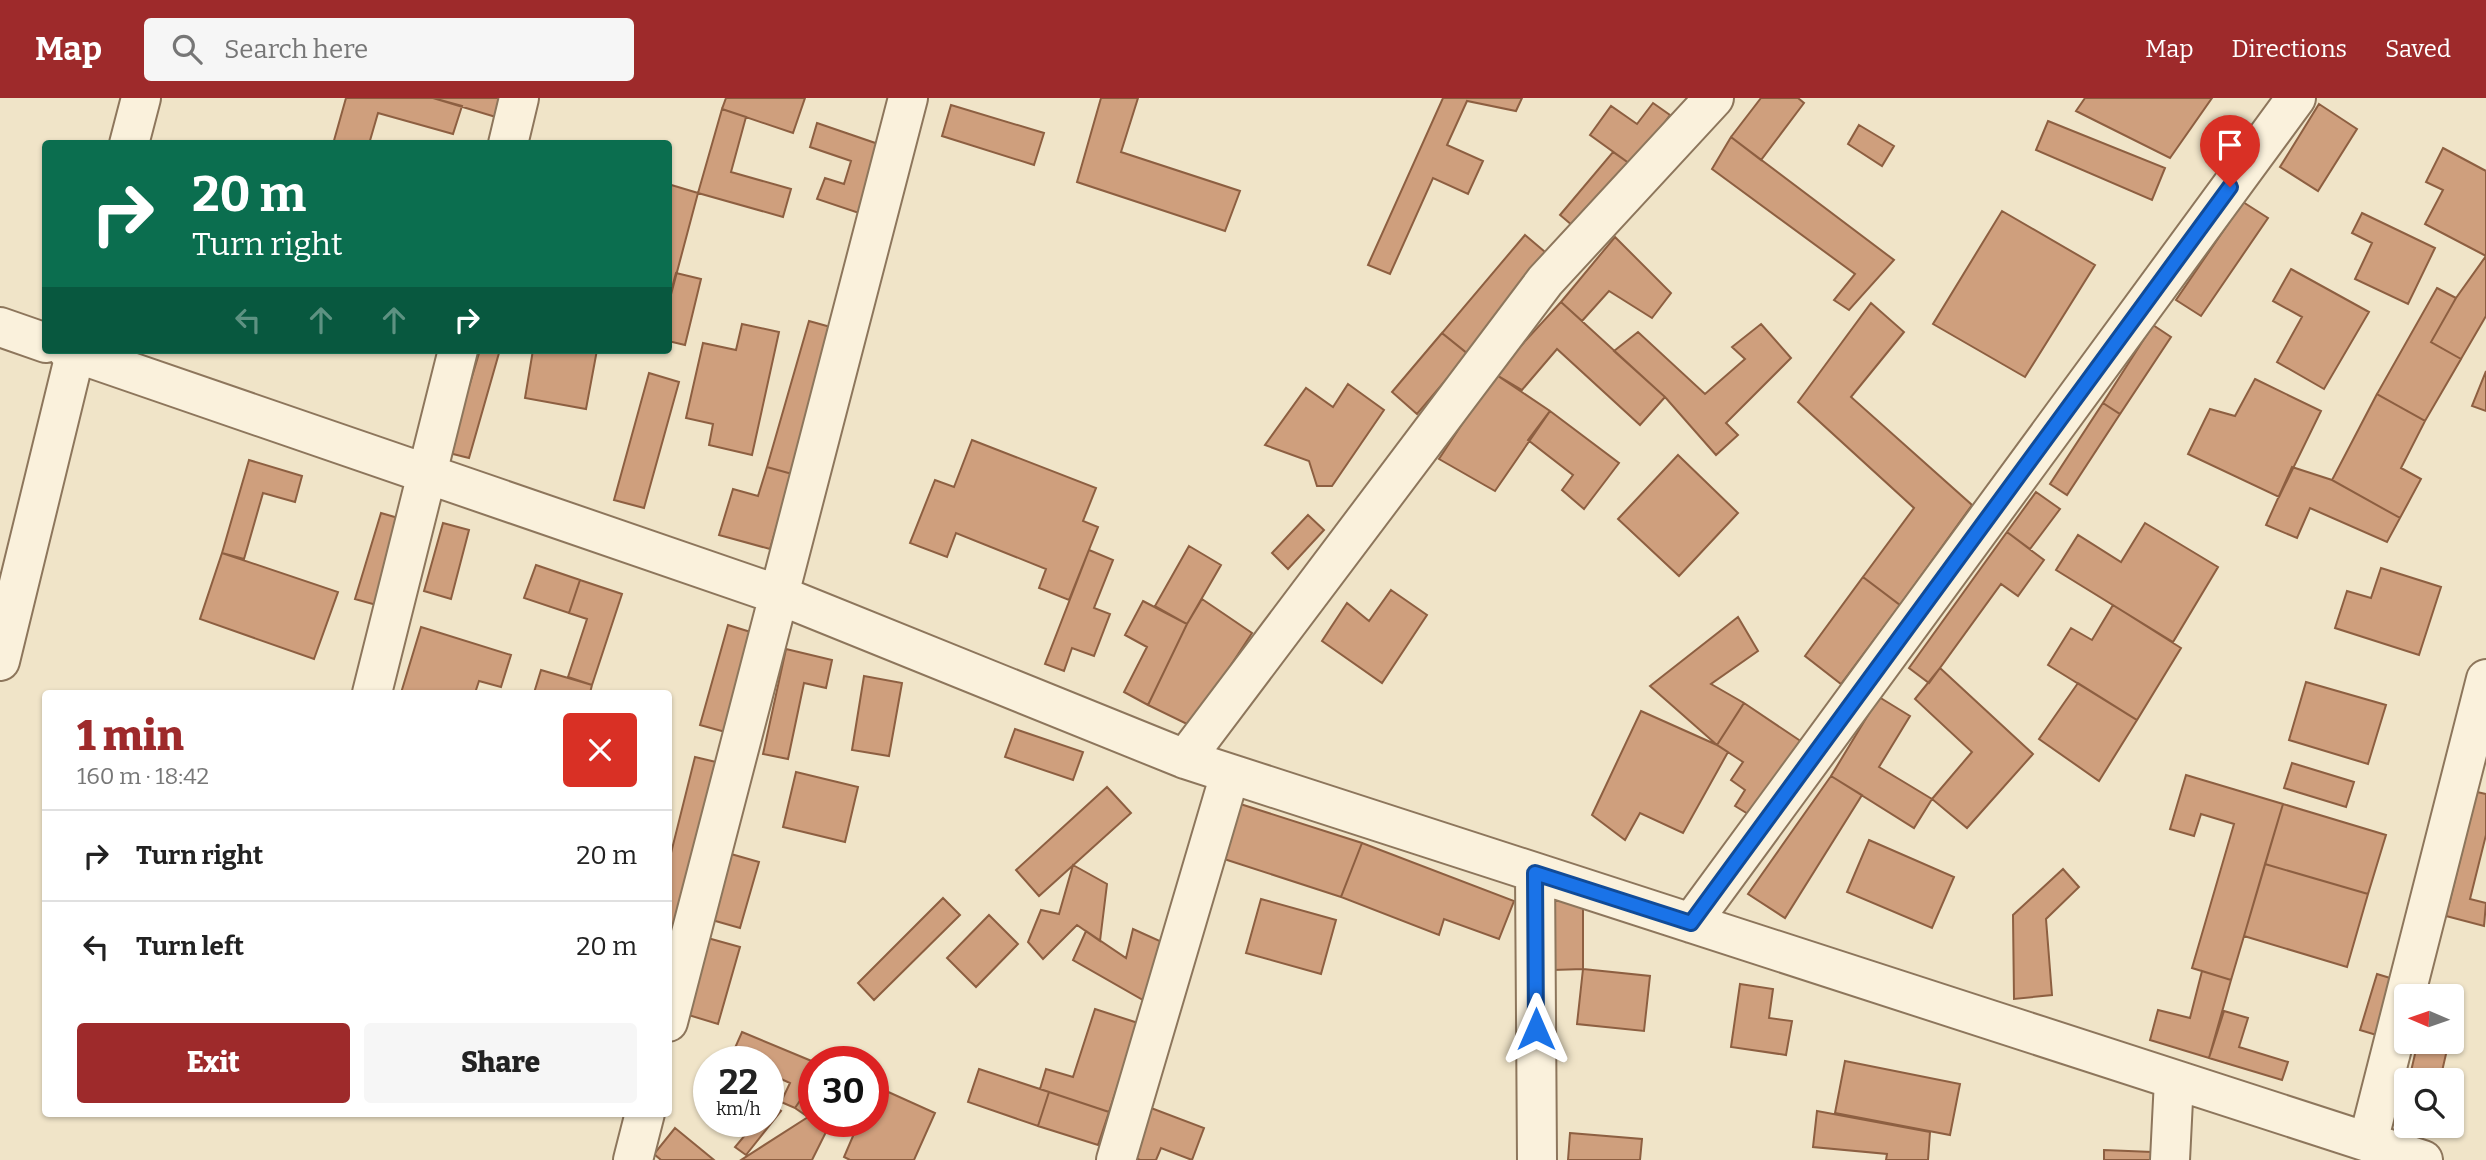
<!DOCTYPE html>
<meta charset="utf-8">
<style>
body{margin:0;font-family:Bitter,serif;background:#f6f6f6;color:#222;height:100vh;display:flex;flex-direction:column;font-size:26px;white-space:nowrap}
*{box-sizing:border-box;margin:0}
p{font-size:23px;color:#767676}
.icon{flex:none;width:38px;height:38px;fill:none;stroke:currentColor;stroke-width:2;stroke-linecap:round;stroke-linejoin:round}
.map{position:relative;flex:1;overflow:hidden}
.panel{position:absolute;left:42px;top:592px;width:630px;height:427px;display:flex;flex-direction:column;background:#fff;border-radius:7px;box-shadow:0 2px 5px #0004}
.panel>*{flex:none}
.banner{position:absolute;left:42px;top:42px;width:630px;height:214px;border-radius:7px;box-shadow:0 2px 5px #0004;background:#0b6e4f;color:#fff;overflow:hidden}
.needle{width:46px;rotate:272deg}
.fabs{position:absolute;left:2394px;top:886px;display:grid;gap:14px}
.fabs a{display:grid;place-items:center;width:70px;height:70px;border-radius:7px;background:#fff;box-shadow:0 2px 5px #0004;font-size:35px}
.speed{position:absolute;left:693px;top:948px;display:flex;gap:14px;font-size:35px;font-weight:700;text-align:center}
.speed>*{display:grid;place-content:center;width:91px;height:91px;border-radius:50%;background:#fff;box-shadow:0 2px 5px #0004;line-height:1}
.speed small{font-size:18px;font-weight:400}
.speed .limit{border:10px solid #d22;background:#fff;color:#111}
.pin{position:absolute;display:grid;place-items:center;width:60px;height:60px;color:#fff;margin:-72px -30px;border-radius:50% 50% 50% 0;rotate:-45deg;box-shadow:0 0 7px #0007}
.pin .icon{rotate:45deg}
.me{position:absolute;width:77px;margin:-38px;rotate:0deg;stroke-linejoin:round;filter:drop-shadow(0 0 5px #0008)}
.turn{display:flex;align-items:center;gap:24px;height:147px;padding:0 35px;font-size:32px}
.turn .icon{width:91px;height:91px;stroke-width:2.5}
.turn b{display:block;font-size:49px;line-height:60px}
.lanes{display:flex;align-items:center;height:66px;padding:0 35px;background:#0003;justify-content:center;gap:35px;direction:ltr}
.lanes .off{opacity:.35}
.round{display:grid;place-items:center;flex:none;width:74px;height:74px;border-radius:7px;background:#f6f6f6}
.head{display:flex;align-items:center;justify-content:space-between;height:119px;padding:0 35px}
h1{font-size:42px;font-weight:800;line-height:52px;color:#9e2a2b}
.button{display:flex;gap:14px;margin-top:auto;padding:14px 35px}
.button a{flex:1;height:80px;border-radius:7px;background:#9e2a2b;color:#fff;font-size:28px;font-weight:800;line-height:80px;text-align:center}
.button a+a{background:#f6f6f6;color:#222}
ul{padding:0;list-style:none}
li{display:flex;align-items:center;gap:21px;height:91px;padding:0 35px;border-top:2px solid #e0e0e0}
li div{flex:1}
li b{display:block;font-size:26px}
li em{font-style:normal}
header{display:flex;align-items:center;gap:42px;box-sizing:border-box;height:98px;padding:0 35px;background:#9e2a2b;color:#fff}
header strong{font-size:33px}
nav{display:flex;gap:38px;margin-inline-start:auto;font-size:24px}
.search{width:490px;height:63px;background:#f6f6f6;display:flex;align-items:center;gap:18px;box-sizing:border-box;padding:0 24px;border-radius:7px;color:#767676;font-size:26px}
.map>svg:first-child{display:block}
.building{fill:#cf9f7d;stroke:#8d5f41;stroke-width:2}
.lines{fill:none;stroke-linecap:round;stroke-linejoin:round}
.street-casing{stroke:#8d765c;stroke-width:42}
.street{stroke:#faf1dc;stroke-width:38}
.route-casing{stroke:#114b97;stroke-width:18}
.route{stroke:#1a73e8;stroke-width:12}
</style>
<header>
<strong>Map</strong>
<div class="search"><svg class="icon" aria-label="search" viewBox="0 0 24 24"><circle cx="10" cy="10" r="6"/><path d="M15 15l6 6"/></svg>Search here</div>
<nav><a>Map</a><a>Directions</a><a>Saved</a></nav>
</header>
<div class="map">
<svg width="2486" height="1062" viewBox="0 0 2486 1062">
<rect width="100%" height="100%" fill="#f0e4c8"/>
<path class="building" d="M 346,0 L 433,0 L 462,8 L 453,36 L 378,15 L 369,46 L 333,46 Z
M 433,0 L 506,0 L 499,20 Z
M 726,0 L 805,0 L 793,35 L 722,11 Z
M 1101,0 L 1138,0 L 1121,54 L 1240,93 L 1225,133 L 1077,84 Z
M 1443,0 L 1522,0 L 1516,13 L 1467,3 L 1447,47 L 1483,63 L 1468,96 L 1433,80 L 1390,176 L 1368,167 Z
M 1761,0 L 1798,0 L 1804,5 L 1761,62 L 1731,39 Z
M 2085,0 L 2212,0 L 2170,60 L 2076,13 Z
M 1653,5 L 1670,17 L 1633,68 L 1590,37 L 1611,8 L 1637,26 Z
M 2319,6 L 2357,31 L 2318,93 L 2280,69 Z
M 951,7 L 1044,35 L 1034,67 L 942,38 Z
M 722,11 L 746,19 L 731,74 L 791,91 L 783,119 L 698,95 Z
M 2048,23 L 2165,70 L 2152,102 L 2036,52 Z
M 817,25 L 884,48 L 862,116 L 817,101 L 825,80 L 844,86 L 851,63 L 810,49 Z
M 1859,27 L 1894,48 L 1882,68 L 1848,46 Z
M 1731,39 L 1894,162 L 1849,212 L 1834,202 L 1855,176 L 1712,71 Z
M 2443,50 L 2486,73 L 2486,158 L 2425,126 L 2443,92 L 2426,84 Z
M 1613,54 L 1633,68 L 1579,133 L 1560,117 Z
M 668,86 L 698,95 L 669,204 L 668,204 Z
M 2243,104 L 2268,120 L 2201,218 L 2176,202 Z
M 2002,113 L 2095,167 L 2025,279 L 1933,226 Z
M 2362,115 L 2435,150 L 2408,206 L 2355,181 L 2372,145 L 2352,135 Z
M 1525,137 L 1551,159 L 1468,256 L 1442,235 Z
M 1615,139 L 1671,195 L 1652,220 L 1609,193 L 1582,223 L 1561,204 Z
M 2486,158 L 2486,218 L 2461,261 L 2431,244 L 2456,200 Z
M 2291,171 L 2369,214 L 2324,291 L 2277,264 L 2302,219 L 2273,203 Z
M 676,175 L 701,181 L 685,247 L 668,243 L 668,205 Z
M 2437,190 L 2456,200 L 2431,244 L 2461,261 L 2425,323 L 2377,296 Z
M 1561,204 L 1665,299 L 1640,327 L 1557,251 L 1522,292 L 1495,276 Z
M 1871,205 L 1904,234 L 1851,299 L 1972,407 L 1900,507 L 1863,479 L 1914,410 L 1798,304 Z
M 809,223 L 834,230 L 792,376 L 767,369 Z
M 742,226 L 779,234 L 752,357 L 709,347 L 713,326 L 686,320 L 703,245 L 736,252 Z
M 1761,226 L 1791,260 L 1726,325 L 1738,337 L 1716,357 L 1665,299 L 1614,253 L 1638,234 L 1705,296 L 1745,261 L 1732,249 Z
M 2153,227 L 2171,239 L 2120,316 L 2103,305 Z
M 1442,235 L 1468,256 L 1417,316 L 1392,294 Z
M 480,252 L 499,255 L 469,360 L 449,355 Z
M 533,252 L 597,252 L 586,311 L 525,300 Z
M 2486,273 L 2486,313 L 2472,308 Z
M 649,275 L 679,284 L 644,410 L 614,402 Z
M 1495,276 L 1550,313 L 1495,393 L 1439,361 Z
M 2255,281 L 2321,313 L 2279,399 L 2188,356 L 2210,311 L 2235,318 Z
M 1348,286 L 1384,312 L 1332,388 L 1317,388 L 1309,363 L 1265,347 L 1306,290 L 1333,309 Z
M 2377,296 L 2425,323 L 2401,370 L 2421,381 L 2400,420 L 2332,382 Z
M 2103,305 L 2120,316 L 2067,397 L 2050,386 Z
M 1550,313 L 1619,365 L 1584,411 L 1562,392 L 1573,377 L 1528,342 Z
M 972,342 L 1096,390 L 1083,423 L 1098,429 L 1069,502 L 1039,490 L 1046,471 L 956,435 L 947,459 L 910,445 L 935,382 L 954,389 Z
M 1678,357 L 1738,415 L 1679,478 L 1618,421 Z
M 249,362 L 302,378 L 295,404 L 263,395 L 244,461 L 222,455 Z
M 767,369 L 792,376 L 770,451 L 719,437 L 733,391 L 758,398 Z
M 2292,369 L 2332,382 L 2400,420 L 2387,444 L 2310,410 L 2297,440 L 2266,427 Z
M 2036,394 L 2060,411 L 2030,451 L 2007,434 Z
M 381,415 L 405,422 L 380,508 L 355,501 Z
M 1308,417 L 1324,432 L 1288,471 L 1272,455 Z
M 443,425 L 469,432 L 451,501 L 424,493 Z
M 2145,425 L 2218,469 L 2173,544 L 2056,472 L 2078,437 L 2121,464 Z
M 2007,434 L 2044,462 L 2018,498 L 2001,486 L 1929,585 L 1909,570 Z
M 1189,448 L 1221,467 L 1187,526 L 1155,508 Z
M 1089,452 L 1113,462 L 1094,510 L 1110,516 L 1094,558 L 1072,550 L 1064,573 L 1045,566 Z
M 222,455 L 338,494 L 314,561 L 200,521 Z
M 536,467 L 580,482 L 569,515 L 524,500 Z
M 2381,470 L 2441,489 L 2419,557 L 2335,530 L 2347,493 L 2371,500 Z
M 1863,479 L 1900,507 L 1841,586 L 1805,558 Z
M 580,482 L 622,496 L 592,587 L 568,579 L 587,521 L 569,515 Z
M 1391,492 L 1427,517 L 1382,585 L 1322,543 L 1347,505 L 1369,523 Z
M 1202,501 L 1252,535 L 1191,628 L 1148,607 L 1187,526 Z
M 1143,503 L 1187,526 L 1148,607 L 1124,594 L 1147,549 L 1125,537 Z
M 2113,507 L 2181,550 L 2137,622 L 2048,567 L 2071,530 L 2092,542 Z
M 1738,519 L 1758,553 L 1711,586 L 1744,605 L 1717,647 L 1650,588 Z
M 728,527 L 757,536 L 729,635 L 700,627 Z
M 421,529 L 511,557 L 501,589 L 479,583 L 475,595 L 401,595 Z
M 786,551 L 832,562 L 826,590 L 804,585 L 788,661 L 763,656 Z
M 1940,570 L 2033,656 L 1967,730 L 1932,701 L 1972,654 L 1915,601 Z
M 541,572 L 592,587 L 590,595 L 534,595 Z
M 864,578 L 902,585 L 889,658 L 852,652 Z
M 2306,584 L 2386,607 L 2368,666 L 2289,642 Z
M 2078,585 L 2137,622 L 2099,683 L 2039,641 Z
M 1879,599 L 1910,618 L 1879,669 L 1932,701 L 1914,730 L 1831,678 Z
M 1744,605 L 1802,644 L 1753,719 L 1735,708 L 1745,692 L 1731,682 L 1743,664 L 1717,647 Z
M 1641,613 L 1717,647 L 1728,654 L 1683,735 L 1640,715 L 1625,742 L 1592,717 Z
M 1015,631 L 1083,654 L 1073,682 L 1005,659 Z
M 695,659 L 716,664 L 668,855 L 668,767 Z
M 2292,665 L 2354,684 L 2346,709 L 2284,690 Z
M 796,674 L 858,689 L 845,744 L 783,729 Z
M 2186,677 L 2283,706 L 2231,882 L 2192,870 L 2234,726 L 2201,716 L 2194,738 L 2170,731 Z
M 1831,678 L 1862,697 L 1785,820 L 1748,796 Z
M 1107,689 L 1131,715 L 1039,798 L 1016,772 Z
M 2477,694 L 2486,696 L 2486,737 L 2470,801 L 2486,805 L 2484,828 L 2446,818 Z
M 1234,704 L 1362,745 L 1341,799 L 1218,759 Z
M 2283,706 L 2386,737 L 2368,796 L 2265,766 Z
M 1869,742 L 1954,779 L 1932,830 L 1847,794 Z
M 1362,745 L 1514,803 L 1499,841 L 1444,821 L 1439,837 L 1341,799 Z
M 731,756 L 759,764 L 740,830 L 712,822 Z
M 2265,766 L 2368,796 L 2347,869 L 2244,838 Z
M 1073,767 L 1107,786 L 1100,843 L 1077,827 L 1043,861 L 1028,844 L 1041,812 L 1059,816 Z
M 2063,771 L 2079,789 L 2046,821 L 2052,897 L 2014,901 L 2013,817 Z
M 943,800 L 960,817 L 874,902 L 858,885 Z
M 1261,801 L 1336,822 L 1321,876 L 1246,855 Z
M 1553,803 L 1583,803 L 1583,871 L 1553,872 Z
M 989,817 L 1018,846 L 976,889 L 947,860 Z
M 1133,831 L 1162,844 L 1143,902 L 1073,862 L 1086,833 L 1126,860 Z
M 704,839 L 740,849 L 718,926 L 682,915 Z
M 1583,871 L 1650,878 L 1644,933 L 1577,926 Z
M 2202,873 L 2231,882 L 2209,960 L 2150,942 L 2158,912 L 2190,920 Z
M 2377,876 L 2400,883 L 2383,939 L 2360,932 Z
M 1740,886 L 1773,891 L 1769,920 L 1792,923 L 1786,957 L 1731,949 Z
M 2430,889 L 2460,896 L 2452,933 L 2452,898 L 2428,898 Z
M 1095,911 L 1138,925 L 1109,1014 L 1040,991 L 1046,971 L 1073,979 Z
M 2224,913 L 2248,920 L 2239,949 L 2288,964 L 2282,982 L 2209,960 Z
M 742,934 L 814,964 L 814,982 L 795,1010 L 781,1004 L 790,985 L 768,975 L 768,964 L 743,964 L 731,959 Z
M 2418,943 L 2449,943 L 2440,982 L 2409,982 Z
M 1845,963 L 1960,986 L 1950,1037 L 1835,1015 Z
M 979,971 L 1049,994 L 1038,1028 L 968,1004 Z
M 814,982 L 814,1024 L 831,1024 L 812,1062 L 741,1062 L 808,1019 L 795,1010 Z
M 875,988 L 935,1015 L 914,1062 L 850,1062 L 844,1059 L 859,1024 L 873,1024 Z
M 2406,992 L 2406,1027 L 2430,1027 L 2428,1034 L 2398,1027 Z
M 1049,994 L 1109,1014 L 1098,1047 L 1038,1028 Z
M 771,1005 L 781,1013 L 746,1057 L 735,1049 L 756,1024 L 768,1024 L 768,1009 Z
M 1151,1010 L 1204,1030 L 1192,1062 L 1161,1050 L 1156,1062 L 1140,1062 L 1133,1059 Z
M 1817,1013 L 1930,1034 L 1928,1062 L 1886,1062 L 1887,1056 L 1813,1049 Z
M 675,1030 L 714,1062 L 661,1062 L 654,1056 Z
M 1570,1035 L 1642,1041 L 1640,1062 L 1568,1062 Z
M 2104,1052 L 2152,1054 L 2152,1062 L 2104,1062 Z"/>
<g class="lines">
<g class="street-casing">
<path id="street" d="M 129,46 L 141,0
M 508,46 L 519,0
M 0,229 L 46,245
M 67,252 L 779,497 L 1185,661 L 2423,1062
M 0,563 L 76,252
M 372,595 L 458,252
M 1185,661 L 1545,183 L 1714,0
M 1535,775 L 1537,1062
M 1691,825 L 2296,0
M 668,924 L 908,0
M 2368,1044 L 2486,581
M 633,1062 L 645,1015
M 1116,1062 L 1230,676
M 2170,1062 L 2174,982"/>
</g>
<use href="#street" class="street"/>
</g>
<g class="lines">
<g class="route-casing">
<path id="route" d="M 1536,931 L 1535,775 L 1691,825 L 2230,89"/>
</g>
<use href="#route" class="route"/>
</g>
</svg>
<div class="fabs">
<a><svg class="needle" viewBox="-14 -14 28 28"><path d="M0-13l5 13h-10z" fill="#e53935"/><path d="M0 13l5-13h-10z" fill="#767676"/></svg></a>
<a><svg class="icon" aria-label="search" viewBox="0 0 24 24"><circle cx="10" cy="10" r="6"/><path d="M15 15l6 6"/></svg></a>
</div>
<div class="speed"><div>22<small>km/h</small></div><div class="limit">30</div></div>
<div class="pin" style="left:2230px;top:89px;background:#d93025"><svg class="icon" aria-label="arrive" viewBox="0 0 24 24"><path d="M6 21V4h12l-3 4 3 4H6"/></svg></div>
<svg class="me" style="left:1536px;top:931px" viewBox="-20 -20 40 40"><path d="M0-17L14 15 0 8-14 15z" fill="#1a73e8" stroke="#fff" stroke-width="4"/></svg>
<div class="banner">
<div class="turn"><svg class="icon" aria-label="right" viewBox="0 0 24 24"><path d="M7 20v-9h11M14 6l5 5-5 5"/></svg><div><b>20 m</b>Turn right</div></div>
<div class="lanes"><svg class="icon off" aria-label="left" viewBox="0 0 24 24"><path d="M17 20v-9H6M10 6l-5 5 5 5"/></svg><svg class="icon off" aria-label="ahead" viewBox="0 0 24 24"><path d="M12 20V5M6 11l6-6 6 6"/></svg><svg class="icon off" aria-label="ahead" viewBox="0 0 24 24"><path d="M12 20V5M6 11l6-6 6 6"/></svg><svg class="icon" aria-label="right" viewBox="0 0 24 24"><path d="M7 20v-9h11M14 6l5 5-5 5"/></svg></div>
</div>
<section class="panel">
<div class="head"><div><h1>1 min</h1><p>160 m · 18:42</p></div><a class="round" style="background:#d93025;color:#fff"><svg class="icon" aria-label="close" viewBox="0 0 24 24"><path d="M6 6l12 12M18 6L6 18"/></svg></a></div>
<ul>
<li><svg class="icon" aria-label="right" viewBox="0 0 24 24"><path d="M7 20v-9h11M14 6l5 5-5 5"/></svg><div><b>Turn right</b></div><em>20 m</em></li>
<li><svg class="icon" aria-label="left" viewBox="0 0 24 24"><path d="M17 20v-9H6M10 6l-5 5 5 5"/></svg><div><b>Turn left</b></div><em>20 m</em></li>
</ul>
<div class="button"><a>Exit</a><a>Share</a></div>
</section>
</div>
